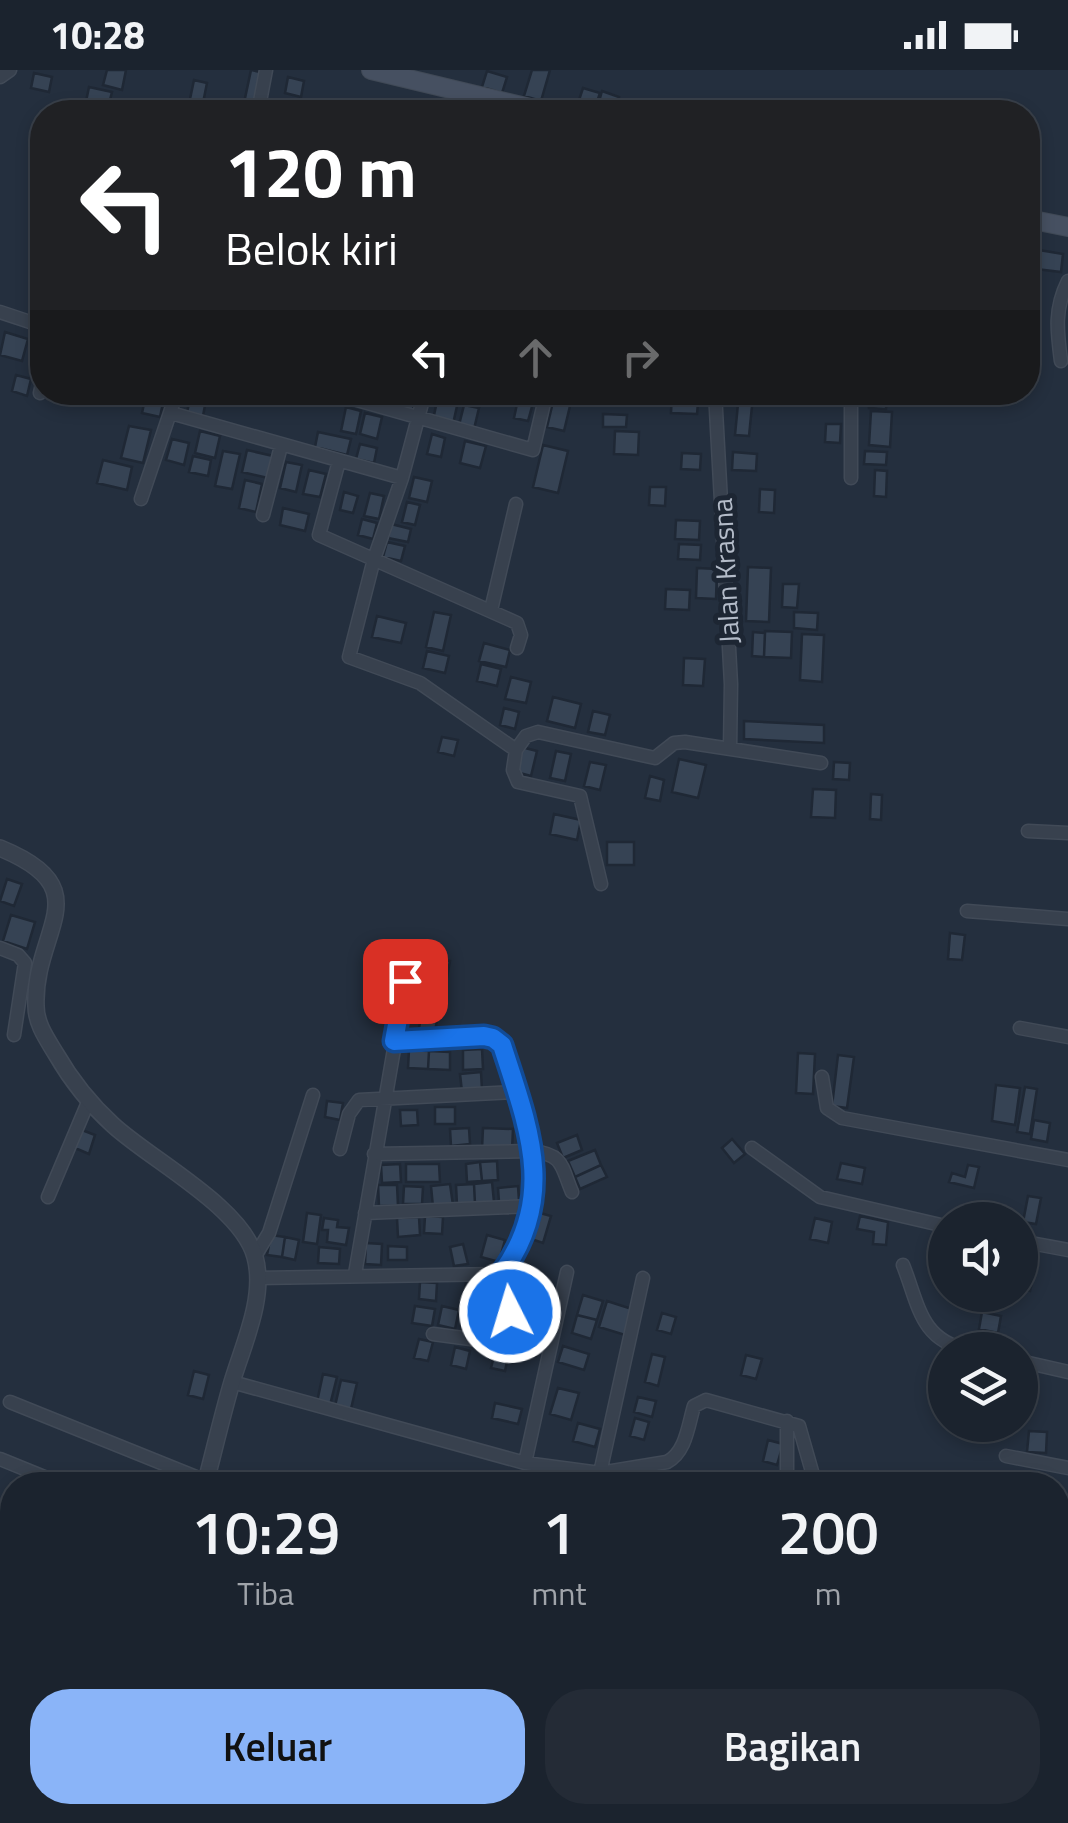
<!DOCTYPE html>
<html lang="id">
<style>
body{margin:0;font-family:"Titillium Web",sans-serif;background:#242b36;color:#f1f3f6;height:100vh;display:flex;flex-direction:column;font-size:38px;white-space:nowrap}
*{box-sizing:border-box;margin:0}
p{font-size:32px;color:#a0a4aa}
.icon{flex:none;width:55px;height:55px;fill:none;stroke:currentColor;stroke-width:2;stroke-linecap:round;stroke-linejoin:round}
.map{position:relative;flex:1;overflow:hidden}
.drawer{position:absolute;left:0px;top:1402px;width:1070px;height:352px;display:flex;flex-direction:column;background:#1b232e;border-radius:40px 40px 0 0;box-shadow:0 5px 15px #0003,0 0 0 2px #39404a}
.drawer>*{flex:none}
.hud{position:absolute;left:30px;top:30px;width:1010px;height:305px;border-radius:40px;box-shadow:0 5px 15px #0003,0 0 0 2px #39404a;background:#202124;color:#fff;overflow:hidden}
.buttons{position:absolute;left:928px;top:1132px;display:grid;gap:20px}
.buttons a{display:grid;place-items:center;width:110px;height:110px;border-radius:50%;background:#1b232e;box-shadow:0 5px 15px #0003,0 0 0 2px #39404a;font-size:50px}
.pin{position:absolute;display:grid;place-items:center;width:85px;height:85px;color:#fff;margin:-42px;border-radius:20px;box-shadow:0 5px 15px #0006}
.me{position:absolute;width:110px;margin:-55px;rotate:355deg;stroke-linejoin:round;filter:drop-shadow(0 0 8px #0008)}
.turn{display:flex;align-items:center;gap:35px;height:210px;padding:0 30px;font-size:45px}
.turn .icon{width:130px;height:130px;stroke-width:2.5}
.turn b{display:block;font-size:70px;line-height:85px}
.lanes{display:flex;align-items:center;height:95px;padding:0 30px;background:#0003;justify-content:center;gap:50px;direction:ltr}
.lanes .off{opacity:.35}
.eta{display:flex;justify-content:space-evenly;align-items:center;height:170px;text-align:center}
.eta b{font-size:60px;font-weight:600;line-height:70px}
.primary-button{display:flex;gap:20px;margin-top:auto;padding:20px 30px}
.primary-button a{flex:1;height:115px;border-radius:40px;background:#8ab4f8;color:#111;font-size:40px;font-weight:600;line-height:115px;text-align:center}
.primary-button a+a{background:#242b36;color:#f1f3f6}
.status{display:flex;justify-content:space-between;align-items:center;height:70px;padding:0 50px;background:#1b232e;direction:ltr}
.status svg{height:28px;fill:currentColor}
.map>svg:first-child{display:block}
.building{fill:#364354;stroke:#1f2835;stroke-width:2.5}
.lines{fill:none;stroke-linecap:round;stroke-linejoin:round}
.minor-casing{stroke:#414a57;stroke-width:15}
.tertiary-casing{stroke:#414a57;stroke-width:18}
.secondary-casing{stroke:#414a57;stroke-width:20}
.minor{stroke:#38414e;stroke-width:12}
.tertiary{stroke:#38414e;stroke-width:15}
.secondary{stroke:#465061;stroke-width:18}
.route-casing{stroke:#114b97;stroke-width:25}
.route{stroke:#1a73e8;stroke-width:18}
.labels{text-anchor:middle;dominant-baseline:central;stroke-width:10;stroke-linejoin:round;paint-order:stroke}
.street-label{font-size:28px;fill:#b4bcc9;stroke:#1d2633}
</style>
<div class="status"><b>10:28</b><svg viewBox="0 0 49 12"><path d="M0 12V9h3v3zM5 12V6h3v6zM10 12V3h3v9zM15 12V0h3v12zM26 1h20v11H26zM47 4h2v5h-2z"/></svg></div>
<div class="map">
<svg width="1068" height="1753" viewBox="0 0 1068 1753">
<rect width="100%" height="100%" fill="#242f3e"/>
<path class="building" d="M 107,0 L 126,0 L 122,20 L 103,15 Z
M 251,0 L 265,3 L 257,37 L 244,33 Z
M 532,0 L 550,0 L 541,31 L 524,26 Z
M 487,1 L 507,7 L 502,23 L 482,17 Z
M 34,3 L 52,7 L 49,22 L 31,18 Z
M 288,7 L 304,11 L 301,27 L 285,23 Z
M 194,10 L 207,13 L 203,33 L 190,29 Z
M 89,17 L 112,22 L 107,42 L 84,41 Z
M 583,18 L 600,23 L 595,38 L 578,33 Z
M 602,21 L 619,27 L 615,42 L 596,42 Z
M 1039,180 L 1063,184 L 1061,202 L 1036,199 Z
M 5,262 L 28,269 L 22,291 L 0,285 Z
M 16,305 L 31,309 L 27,326 L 12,321 Z
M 393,322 L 416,327 L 412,344 L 389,339 Z
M 672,322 L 699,322 L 697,344 L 671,343 Z
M 870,322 L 887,322 L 886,339 L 869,338 Z
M 191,326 L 206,330 L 203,346 L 187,342 Z
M 145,329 L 163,333 L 160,347 L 142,343 Z
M 518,329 L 533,333 L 528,351 L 514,348 Z
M 437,331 L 457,336 L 453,354 L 433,350 Z
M 553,332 L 570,336 L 564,361 L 547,357 Z
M 738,334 L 752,336 L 749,366 L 735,365 Z
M 464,335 L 479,338 L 474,359 L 459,355 Z
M 346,337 L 361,341 L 356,364 L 341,361 Z
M 871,341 L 892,342 L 890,377 L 869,375 Z
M 365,343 L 382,347 L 377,369 L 360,364 Z
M 603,344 L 627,345 L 626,357 L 603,357 Z
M 826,354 L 841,354 L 840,373 L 825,372 Z
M 129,356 L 151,360 L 143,393 L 121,388 Z
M 200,361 L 220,366 L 215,388 L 195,383 Z
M 615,361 L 639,362 L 638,385 L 614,384 Z
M 318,362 L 351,369 L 347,385 L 315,377 Z
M 432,364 L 445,368 L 441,387 L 427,384 Z
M 172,369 L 189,373 L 184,395 L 166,390 Z
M 465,371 L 486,376 L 480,398 L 460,393 Z
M 360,374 L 377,378 L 374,393 L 356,389 Z
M 543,375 L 568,381 L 558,423 L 533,417 Z
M 247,380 L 273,386 L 268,408 L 242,402 Z
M 223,381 L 240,384 L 232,419 L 215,416 Z
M 865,381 L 887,382 L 886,395 L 864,394 Z
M 733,382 L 757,384 L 756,401 L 732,400 Z
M 682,383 L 701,384 L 700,400 L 681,399 Z
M 193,386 L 211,390 L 208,406 L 189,402 Z
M 103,390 L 132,397 L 127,420 L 97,413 Z
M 286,392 L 302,395 L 296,422 L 280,418 Z
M 309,400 L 326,404 L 320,427 L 303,424 Z
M 875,400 L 887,401 L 886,427 L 874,426 Z
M 414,407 L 432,411 L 427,432 L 409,428 Z
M 245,410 L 262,414 L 256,442 L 239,438 Z
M 650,417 L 666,417 L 665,436 L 649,435 Z
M 760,419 L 775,420 L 774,443 L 759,442 Z
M 344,422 L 358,426 L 353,443 L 340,440 Z
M 370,423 L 384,426 L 379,449 L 364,446 Z
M 407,432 L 420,435 L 415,455 L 402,452 Z
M 283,438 L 309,444 L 305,461 L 280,455 Z
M 362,449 L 377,453 L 373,469 L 358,465 Z
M 676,450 L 700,451 L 699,470 L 675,469 Z
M 391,454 L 411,459 L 408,472 L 388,468 Z
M 387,472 L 405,476 L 401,491 L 383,487 Z
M 679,474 L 701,475 L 700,490 L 678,489 Z
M 748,497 L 771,498 L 769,552 L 746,551 Z
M 697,498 L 717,499 L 716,529 L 696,528 Z
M 783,514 L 799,514 L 797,538 L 782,537 Z
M 666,519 L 690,520 L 689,540 L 665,539 Z
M 434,542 L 451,545 L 443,581 L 426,577 Z
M 794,542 L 818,543 L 817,560 L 794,558 Z
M 377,546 L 406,553 L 401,573 L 372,567 Z
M 765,561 L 792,562 L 791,588 L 764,587 Z
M 753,562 L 765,563 L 764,587 L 752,586 Z
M 802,564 L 824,565 L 822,612 L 800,610 Z
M 484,573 L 510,580 L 506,597 L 479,591 Z
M 427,581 L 449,586 L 445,603 L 423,598 Z
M 684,588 L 705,589 L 703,616 L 683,615 Z
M 481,594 L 501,599 L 497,616 L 477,611 Z
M 511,607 L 531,612 L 526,633 L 505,629 Z
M 553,627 L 581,634 L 575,658 L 547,651 Z
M 504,638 L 519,642 L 515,659 L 500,655 Z
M 593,641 L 610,645 L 605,665 L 588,662 Z
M 744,651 L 824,655 L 824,673 L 744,669 Z
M 442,667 L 458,670 L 454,686 L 438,682 Z
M 521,677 L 537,681 L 531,706 L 516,702 Z
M 556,681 L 571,684 L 565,711 L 550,708 Z
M 679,689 L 706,695 L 698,728 L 672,722 Z
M 590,692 L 606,695 L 600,720 L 584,716 Z
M 834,692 L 850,693 L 849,710 L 833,709 Z
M 650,706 L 664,710 L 660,731 L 645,728 Z
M 813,719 L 836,720 L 835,748 L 811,747 Z
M 871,724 L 882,725 L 881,750 L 870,749 Z
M 554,744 L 581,750 L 577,770 L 550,764 Z
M 607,772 L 634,772 L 634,795 L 607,795 Z
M 7,809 L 22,814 L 14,836 L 0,831 Z
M 11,845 L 35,852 L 27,879 L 3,871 Z
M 950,863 L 965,865 L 962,890 L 948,889 Z
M 378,877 L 401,882 L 397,902 L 373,896 Z
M 431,887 L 450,891 L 446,912 L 427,907 Z
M 373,909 L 396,913 L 394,927 L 371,924 Z
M 413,917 L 436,921 L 434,935 L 410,932 Z
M 423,937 L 439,940 L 435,961 L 419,958 Z
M 482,979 L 483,999 L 463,1000 L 463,980 Z
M 409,980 L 429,981 L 428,999 L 408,998 Z
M 429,981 L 450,982 L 450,1000 L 428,999 Z
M 798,983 L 815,984 L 813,1024 L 796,1023 Z
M 838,985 L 854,987 L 847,1038 L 832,1036 Z
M 481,1002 L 482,1020 L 462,1022 L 460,1004 Z
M 996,1015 L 1020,1018 L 1015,1055 L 992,1051 Z
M 1025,1017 L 1037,1019 L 1030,1064 L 1017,1062 Z
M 327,1031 L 343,1033 L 340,1050 L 325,1047 Z
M 435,1037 L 455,1037 L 455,1054 L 435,1054 Z
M 400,1040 L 417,1040 L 418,1055 L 401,1056 Z
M 1034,1050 L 1050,1053 L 1047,1072 L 1031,1069 Z
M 469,1058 L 470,1074 L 451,1076 L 450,1059 Z
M 483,1058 L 513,1059 L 512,1080 L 482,1079 Z
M 82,1060 L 95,1065 L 89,1084 L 75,1078 Z
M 577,1065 L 582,1080 L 563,1088 L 557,1073 Z
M 732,1069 L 745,1084 L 734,1093 L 722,1078 Z
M 595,1080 L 601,1095 L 575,1107 L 568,1091 Z
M 497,1091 L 498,1110 L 482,1111 L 480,1092 Z
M 480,1092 L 482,1111 L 467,1112 L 466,1094 Z
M 841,1093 L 865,1098 L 862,1114 L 837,1109 Z
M 400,1094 L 401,1112 L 382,1113 L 381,1095 Z
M 406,1094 L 439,1094 L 440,1112 L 406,1112 Z
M 601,1095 L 607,1107 L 580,1119 L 575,1107 Z
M 968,1095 L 979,1097 L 974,1118 L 949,1112 L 952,1103 L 965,1107 Z
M 492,1112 L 494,1132 L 475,1134 L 474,1114 Z
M 450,1114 L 453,1135 L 433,1137 L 431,1116 Z
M 474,1114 L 475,1134 L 457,1135 L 456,1115 Z
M 378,1115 L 397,1115 L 398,1136 L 379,1136 Z
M 404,1116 L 423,1117 L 422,1134 L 403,1134 Z
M 518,1116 L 519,1131 L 499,1132 L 498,1118 Z
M 1028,1126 L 1041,1128 L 1036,1154 L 1023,1152 Z
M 307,1143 L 321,1145 L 317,1174 L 303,1172 Z
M 540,1143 L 551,1146 L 543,1173 L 531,1169 Z
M 425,1146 L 443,1147 L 442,1164 L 424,1163 Z
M 860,1146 L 888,1152 L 886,1175 L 873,1174 L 874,1162 L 857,1159 Z
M 419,1147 L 420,1165 L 398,1167 L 397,1148 Z
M 324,1148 L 338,1150 L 337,1157 L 349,1158 L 346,1175 L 327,1172 L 328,1160 L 322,1160 Z
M 815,1148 L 832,1152 L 828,1173 L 810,1169 Z
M 271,1165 L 285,1167 L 282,1187 L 267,1185 Z
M 487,1165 L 505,1170 L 499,1192 L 481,1187 Z
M 285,1167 L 299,1170 L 295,1190 L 282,1187 Z
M 366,1173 L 382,1174 L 381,1195 L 365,1194 Z
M 463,1174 L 468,1194 L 454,1196 L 450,1177 Z
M 388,1176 L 407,1177 L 407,1190 L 388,1190 Z
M 319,1177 L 340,1179 L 339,1194 L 318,1193 Z
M 1020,1186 L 1030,1188 L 1027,1203 L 1034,1205 L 1030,1221 L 1020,1218 Z
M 420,1212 L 437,1213 L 436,1231 L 419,1229 Z
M 466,1212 L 479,1214 L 476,1232 L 463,1230 Z
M 583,1225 L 603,1231 L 597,1250 L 577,1245 Z
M 607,1231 L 632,1239 L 625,1265 L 599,1257 Z
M 415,1236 L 435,1239 L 432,1256 L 412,1253 Z
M 442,1236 L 459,1240 L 455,1259 L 438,1255 Z
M 465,1241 L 479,1244 L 476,1262 L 462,1260 Z
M 982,1242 L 1001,1246 L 998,1263 L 979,1259 Z
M 662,1243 L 676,1247 L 671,1264 L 657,1260 Z
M 577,1245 L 597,1250 L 591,1269 L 572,1263 Z
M 524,1266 L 540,1271 L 536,1286 L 520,1281 Z
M 419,1269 L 433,1272 L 428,1291 L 414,1288 Z
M 563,1276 L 589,1284 L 584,1300 L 558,1292 Z
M 455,1277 L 470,1281 L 466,1299 L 451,1295 Z
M 496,1278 L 509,1282 L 505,1301 L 491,1298 Z
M 652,1284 L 665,1287 L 658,1316 L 645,1312 Z
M 746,1285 L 762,1289 L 756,1309 L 741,1305 Z
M 194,1301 L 209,1305 L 203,1329 L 188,1325 Z
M 323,1304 L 337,1307 L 330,1335 L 317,1332 Z
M 341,1310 L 357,1313 L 351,1339 L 335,1336 Z
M 558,1318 L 579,1323 L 571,1350 L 550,1344 Z
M 638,1327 L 656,1331 L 652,1347 L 634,1342 Z
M 495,1333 L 522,1339 L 518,1354 L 492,1348 Z
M 635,1348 L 649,1352 L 644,1370 L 630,1366 Z
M 578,1353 L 600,1359 L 595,1377 L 573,1371 Z
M 1029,1361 L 1047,1362 L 1046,1383 L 1027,1382 Z
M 768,1370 L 783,1374 L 777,1395 L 763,1391 Z"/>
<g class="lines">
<g class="minor-casing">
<path id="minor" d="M 0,7 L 10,0
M 127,42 L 127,39
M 258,42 L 266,0
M 455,42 L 459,23
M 0,242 L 42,256
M 1061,291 C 1057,261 1054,239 1068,211
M 329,322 L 533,380 L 544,333 L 541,322
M 715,322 L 731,614 L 730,679
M 851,322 L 851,408
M 40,323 L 42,314
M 171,343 L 402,408 L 425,322
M 339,391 L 319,465 L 517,553 L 521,565 L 517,578
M 402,408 L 374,489 L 349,587 L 420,613 L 516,680 L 513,700 L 518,712 L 580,726 L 601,814
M 141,429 L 177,322
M 263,445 L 281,376
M 491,540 L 516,434
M 516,680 L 526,666 L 538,662 L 655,688 L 674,673 L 685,672 L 821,693
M 1028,761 L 1068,763
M 967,841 L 1068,849
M 0,878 L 18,885 L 25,893 L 14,965
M 1020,958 L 1068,967
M 822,1007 L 827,1038 L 842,1048 L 1068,1090
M 752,1078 L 820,1127 L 945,1156
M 340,1079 L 349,1044 L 359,1030 L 517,1022
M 374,1084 L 533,1081 C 564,1085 561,1096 572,1122
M 48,1127 L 89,1030
M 365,1143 L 533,1136
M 1020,1171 L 1068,1180
M 255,1186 L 269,1163 L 313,1025
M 903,1195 C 919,1235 920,1270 968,1280
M 355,1204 L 411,881
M 258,1208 L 501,1204 C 558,1126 527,1057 502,975 L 493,967 L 483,965 L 394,971
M 433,1264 L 493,1272 C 512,1265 510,1240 513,1222 L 501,1204
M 1020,1291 L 1068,1302
M 232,1312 L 525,1393 L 600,1403 L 667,1392 C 686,1382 688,1356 694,1336 L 706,1330 L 799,1356 L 813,1405 L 821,1415
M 10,1332 L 206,1411
M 787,1351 L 787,1415
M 1006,1386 L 1068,1398
M 0,1389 L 64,1415
M 525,1393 L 567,1202
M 600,1403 L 643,1208
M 1058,1473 L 1068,1476
M 0,1620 L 12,1625
M 296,1742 L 320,1753
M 494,1753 L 498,1742"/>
</g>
<g class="tertiary-casing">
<path id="tertiary" d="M 0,778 C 102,820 33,859 36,936 C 36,954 47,969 56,984 C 71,1010 91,1035 113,1055 C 151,1090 242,1137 255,1187 C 266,1227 243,1275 232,1312 C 222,1346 214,1381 205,1415
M 105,1753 L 109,1742"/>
</g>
<g class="secondary-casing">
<path id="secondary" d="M 371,0 L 547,42
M 1028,149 L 1068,157"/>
</g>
<use href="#minor" class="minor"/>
<use href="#tertiary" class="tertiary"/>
<use href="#secondary" class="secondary"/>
</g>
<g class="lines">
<g class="route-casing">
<path id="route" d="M 405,911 L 394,971 L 484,966 L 493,968 L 502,975 C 528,1056 558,1127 501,1204 L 514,1222 L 510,1242"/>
</g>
<use href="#route" class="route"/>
</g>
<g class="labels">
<g class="street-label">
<text transform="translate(725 501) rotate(-93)">Jalan Krasna</text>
</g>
</g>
</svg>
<div class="buttons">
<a><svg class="icon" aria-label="sound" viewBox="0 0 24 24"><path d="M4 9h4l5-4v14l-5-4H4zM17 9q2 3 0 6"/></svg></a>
<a><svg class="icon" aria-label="layers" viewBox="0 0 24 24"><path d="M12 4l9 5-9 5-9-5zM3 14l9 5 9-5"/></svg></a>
</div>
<div class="pin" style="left:405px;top:911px;background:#d93025"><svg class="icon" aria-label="arrive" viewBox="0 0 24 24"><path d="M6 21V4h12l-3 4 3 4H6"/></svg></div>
<svg class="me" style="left:510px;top:1242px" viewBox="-20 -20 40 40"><circle r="17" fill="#1a73e8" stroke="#fff" stroke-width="3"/><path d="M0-11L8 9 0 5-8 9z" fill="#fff"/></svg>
<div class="hud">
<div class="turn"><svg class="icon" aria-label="left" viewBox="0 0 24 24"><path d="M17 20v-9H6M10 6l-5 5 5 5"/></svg><div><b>120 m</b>Belok kiri</div></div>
<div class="lanes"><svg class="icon" aria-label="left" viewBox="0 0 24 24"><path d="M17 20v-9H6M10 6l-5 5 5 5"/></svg><svg class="icon off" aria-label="ahead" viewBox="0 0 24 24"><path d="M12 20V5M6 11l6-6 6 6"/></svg><svg class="icon off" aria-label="right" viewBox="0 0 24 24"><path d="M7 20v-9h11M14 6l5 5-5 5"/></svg></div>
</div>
<section class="drawer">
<div class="eta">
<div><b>10:29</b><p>Tiba</p></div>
<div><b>1</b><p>mnt</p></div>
<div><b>200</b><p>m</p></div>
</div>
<div class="primary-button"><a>Keluar</a><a>Bagikan</a></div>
</section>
</div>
